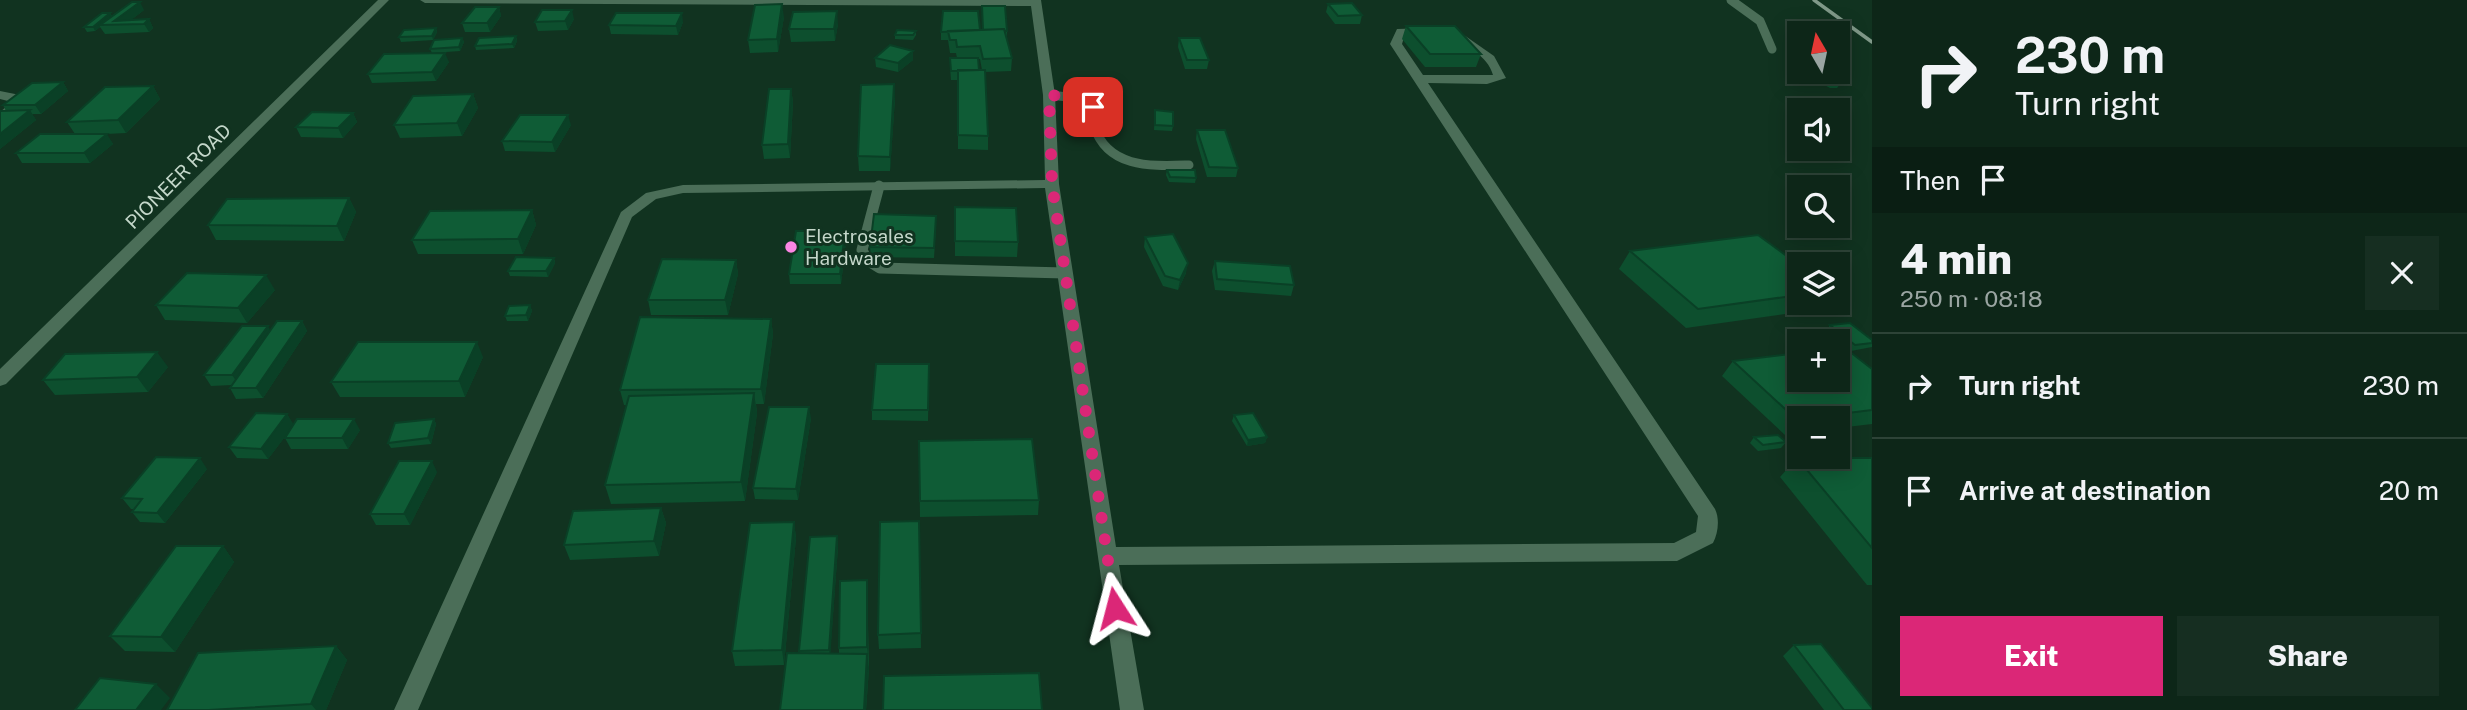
<!DOCTYPE html>
<meta charset="utf-8">
<style>
body{margin:0;font-family:"Public Sans",sans-serif;background:#162e21;color:#f1f3f6;height:100vh;display:flex;flex-direction:column;font-size:26px;white-space:nowrap}
*{box-sizing:border-box;margin:0}
p{font-size:23px;color:#9aa5a2}
.icon{flex:none;width:38px;height:38px;fill:none;stroke:currentColor;stroke-width:2;stroke-linecap:round;stroke-linejoin:round}
.map{position:relative;flex:1;overflow:hidden}
.panel{display:flex;flex-direction:column;background:#0d2618;width:595px}
.panel>*{flex:none}
.guide{background:#0d2618;color:#f1f3f6;overflow:hidden}
.needle{width:46px;rotate:351deg}
.controls{position:absolute;left:1787px;top:21px;display:grid;gap:14px}
.controls a{display:grid;place-items:center;width:63px;height:63px;border-radius:0px;background:#0d2618;box-shadow:0 4px 18px #0003,0 0 0 2px #2d4337;font-size:35px}
.pin{position:absolute;display:grid;place-items:center;width:60px;height:60px;color:#fff;margin:-30px;border-radius:14px;box-shadow:0 4px 10px #0006}
.me{position:absolute;width:77px;margin:-38px;rotate:351deg;stroke-linejoin:round;filter:drop-shadow(0 0 5px #0008)}
.turn{display:flex;align-items:center;gap:24px;height:147px;padding:0 28px;font-size:32px}
.turn .icon{width:91px;height:91px;stroke-width:2.5}
.turn b{display:block;font-size:49px;line-height:60px}
.then{display:flex;align-items:center;height:66px;padding:0 28px;background:#0003;gap:14px;font-size:26px}
.round{display:grid;place-items:center;flex:none;width:74px;height:74px;border-radius:0px;background:#162e21}
.head{display:flex;align-items:center;justify-content:space-between;height:119px;padding:0 28px}
h1{font-size:42px;font-weight:800;line-height:52px}
.action{display:flex;gap:14px;margin-top:auto;padding:14px 28px}
.action a{flex:1;height:80px;border-radius:0px;background:#db2777;color:#fff;font-size:28px;font-weight:800;line-height:80px;text-align:center}
.action a+a{background:#162e21;color:#f1f3f6}
ul{padding:0;list-style:none}
li{display:flex;align-items:center;gap:21px;height:105px;padding:0 28px;border-top:2px solid #2d4337}
li div{flex:1}
li b{display:block;font-size:26px}
li em{font-style:normal}
main{display:flex;flex:1;min-height:0}
.map>svg:first-child{display:block}
.lines{fill:none;stroke-linecap:round;stroke-linejoin:round}
.service-far1{stroke:#4b6e58;stroke-width:9}
.service{stroke:#4b6e58;stroke-width:11}
.minor{fill:#4b6e58;fill-rule:evenodd}
.rail{stroke:#809989;stroke-width:3.5}
.wall{fill:#0d4f2e;fill-rule:evenodd}
.shaded-wall{fill:#0a4026}
.building{fill:#0f5c36;stroke:#0a4026;stroke-width:2}
.route{stroke:#db2777;stroke-width:12;stroke-dasharray:0 21.6}
.poi-dot{fill:#fc86e3;stroke:#113320;stroke-width:2.5}
.labels{text-anchor:middle;dominant-baseline:central;stroke-width:6;stroke-linejoin:round;paint-order:stroke}
.street-label{font-size:19px;fill:#c4d7ca;stroke:#113320}
.poi-label{font-size:19px;fill:#c4d7ca;stroke:#113320;text-anchor:start}
</style>
<main>
<div class="map">
<svg width="1872" height="710" viewBox="0 0 1872 710">
<rect width="100%" height="100%" fill="#113320"/>
<g class="lines">
<path class="service-far1" d="M 1731,0 L 1760,21 L 1772,49
M 1049,95 L 1088,99 C 1093,108 1090,117 1094,126 C 1108,169 1152,166 1189,165"/>
<path class="service" d="M 879,186 L 862,250 L 867,260 L 880,268 L 1065,273"/>
<path class="minor" d="M 378,0 L 389,0 L 6,384 L 0,386 L 0,369 Z
M 420,0 L 1041,0 L 1055,95 L 1059,184 L 1116,547 L 1674,543 L 1696,532 L 1698,516 L 1390,44 L 1397,29 L 1430,28 L 1430,32 L 1405,34 L 1402,44 L 1423,75 L 1493,75 C 1487,54 1466,48 1451,35 L 1461,33 L 1494,56 L 1506,78 L 1487,84 L 1428,83 L 1715,509 C 1720,519 1718,534 1713,543 L 1677,561 L 1119,565 L 1144,710 L 1120,710 L 1045,188 L 683,193 L 656,199 L 632,217 L 418,710 L 394,710 L 621,212 L 646,193 L 683,185 L 1045,180 L 1043,95 L 1031,6 L 425,3 Z
M 0,91 L 20,95 L 25,103 L 0,122 L 0,112 L 12,102 L 0,99 Z"/>
<path class="rail" d="M 1814,0 L 1872,42"/>
</g>
<path class="wall" d="M 1328,4 L 1362,15 L 1360,24 L 1335,24 L 1326,12 Z
M 982,6 L 1007,31 L 1007,40 L 1012,58 L 1011,71 L 985,72 L 988,136 L 988,150 L 958,149 L 958,80 L 951,80 L 950,67 L 957,58 L 956,53 L 950,53 L 948,40 L 941,40 L 941,32 L 983,30 ZM 978,59 L 980,59 L 982,70 L 979,70 Z
M 499,7 L 501,16 L 490,32 L 465,32 L 462,23 Z
M 144,10 L 131,20 L 149,19 L 153,28 L 149,32 L 105,34 L 100,27 L 95,31 L 87,32 L 84,27 L 110,13 L 112,16 Z
M 784,17 L 778,52 L 750,53 L 748,40 Z
M 574,19 L 568,30 L 538,31 L 535,22 Z
M 683,22 L 678,35 L 611,34 L 609,25 Z
M 838,24 L 835,41 L 791,42 L 789,29 Z
M 1406,26 L 1481,54 L 1476,67 L 1425,67 L 1402,39 Z
M 436,28 L 437,32 L 433,40 L 401,42 L 399,37 Z
M 916,31 L 916,35 L 913,40 L 895,39 L 895,35 Z
M 516,36 L 517,41 L 514,48 L 476,50 L 475,46 Z
M 462,38 L 464,42 L 460,51 L 432,53 L 449,62 L 436,81 L 372,83 L 368,74 L 432,53 L 430,49 Z
M 1179,38 L 1209,60 L 1207,69 L 1185,69 L 1178,47 Z
M 913,51 L 913,60 L 898,72 L 876,67 L 875,58 Z
M 1816,74 L 1841,83 L 1837,88 L 1830,88 L 1813,79 Z
M 63,82 L 68,91 L 41,114 L 32,114 L 36,120 L 0,149 L 0,111 L 6,111 L 3,105 Z
M 153,86 L 160,99 L 126,133 L 106,134 L 113,144 L 90,163 L 22,163 L 16,153 L 75,134 L 67,122 Z
M 791,89 L 793,102 L 790,158 L 764,159 L 762,145 Z
M 473,94 L 478,108 L 462,136 L 400,138 L 394,125 Z
M 895,98 L 890,171 L 859,171 L 858,156 Z
M 1155,110 L 1173,126 L 1172,131 L 1154,130 Z
M 353,113 L 357,122 L 343,138 L 301,137 L 296,127 Z
M 571,125 L 555,152 L 505,151 L 502,141 Z
M 1197,130 L 1238,168 L 1236,177 L 1207,177 L 1196,139 Z
M 1167,170 L 1196,178 L 1195,183 L 1169,182 L 1166,175 Z
M 349,198 L 356,212 L 344,241 L 216,240 L 208,225 Z
M 955,207 L 1018,242 L 1017,257 L 955,256 Z
M 532,210 L 536,225 L 523,254 L 418,254 L 412,240 Z
M 936,226 L 934,258 L 871,257 L 870,247 Z
M 1145,237 L 1186,273 L 1178,290 L 1163,286 L 1144,247 Z
M 846,241 L 841,284 L 790,284 L 789,274 Z
M 1630,251 L 1799,265 L 1799,303 L 1825,303 L 1820,309 L 1686,328 L 1619,269 Z
M 554,258 L 555,263 L 548,277 L 510,276 L 508,271 Z
M 736,260 L 738,274 L 728,315 L 651,315 L 648,300 Z
M 1215,261 L 1294,285 L 1291,296 L 1215,290 L 1212,271 Z
M 275,290 L 247,323 L 165,320 L 156,305 Z
M 530,305 L 532,311 L 528,321 L 507,321 L 505,316 Z
M 771,319 L 773,334 L 764,404 L 756,404 L 757,413 L 745,501 L 611,504 L 605,485 L 627,405 L 624,405 L 620,390 Z
M 302,321 L 307,331 L 263,398 L 236,399 L 230,388 L 232,385 L 211,386 L 204,375 L 271,330 Z
M 1830,325 L 1872,340 L 1872,347 L 1851,351 L 1826,331 Z
M 483,357 L 465,397 L 340,397 L 331,382 Z
M 1733,361 L 1872,369 L 1872,424 L 1838,428 L 1838,418 L 1799,418 L 1799,433 L 1785,435 L 1722,376 Z
M 929,364 L 928,421 L 872,420 L 872,410 Z
M 168,367 L 148,392 L 55,395 L 43,380 Z
M 287,414 L 293,425 L 360,430 L 348,449 L 291,449 L 285,438 L 290,430 L 268,459 L 237,458 L 229,447 Z
M 1234,415 L 1267,437 L 1265,443 L 1247,446 L 1232,421 Z
M 811,418 L 798,500 L 755,499 L 753,488 Z
M 434,419 L 436,424 L 431,444 L 391,448 L 388,443 Z
M 1754,437 L 1786,442 L 1781,448 L 1758,451 L 1750,443 Z
M 919,441 L 1039,500 L 1038,515 L 920,517 Z
M 1797,458 L 1872,458 L 1872,585 L 1867,585 L 1780,477 Z
M 207,469 L 165,523 L 140,522 L 132,512 L 134,509 L 131,509 L 122,498 Z
M 437,472 L 410,525 L 376,525 L 370,514 Z
M 661,508 L 666,523 L 659,556 L 570,560 L 564,545 Z
M 919,521 L 921,648 L 879,649 L 878,635 Z
M 794,522 L 796,538 L 784,665 L 735,666 L 732,651 Z
M 837,536 L 838,547 L 830,654 L 839,654 L 839,648 L 867,580 L 869,668 L 866,710 L 780,710 L 800,653 L 799,651 Z
M 223,546 L 234,562 L 175,652 L 125,651 L 110,636 Z
M 1794,645 L 1872,710 L 1824,710 L 1783,656 Z
M 336,646 L 347,660 L 326,710 L 167,710 Z"/>
<path class="shaded-wall" d="M 140,2 L 144,10 L 126,24 L 114,21 Z
M 782,4 L 784,17 L 778,52 L 777,39 Z
M 499,7 L 501,16 L 490,32 L 487,23 Z
M 572,10 L 574,19 L 568,30 L 565,21 Z
M 837,11 L 838,24 L 835,41 L 834,29 Z
M 110,13 L 112,17 L 100,25 L 100,27 L 95,31 L 93,27 Z
M 682,13 L 683,22 L 678,35 L 676,26 Z
M 149,19 L 153,28 L 149,32 L 144,24 Z
M 436,28 L 437,32 L 433,40 L 432,36 Z
M 516,36 L 517,41 L 514,48 L 512,44 Z
M 462,38 L 464,42 L 460,51 L 459,47 Z
M 913,51 L 913,60 L 898,72 L 898,63 Z
M 445,53 L 449,62 L 436,81 L 432,72 Z
M 63,82 L 68,91 L 41,114 L 35,105 Z
M 894,84 L 895,98 L 890,171 L 890,157 Z
M 153,86 L 160,99 L 126,133 L 118,120 Z
M 791,89 L 793,102 L 790,158 L 788,144 Z
M 473,94 L 478,108 L 462,136 L 457,123 Z
M 30,110 L 36,120 L 0,149 L 0,134 Z
M 353,113 L 357,122 L 343,138 L 338,128 Z
M 568,115 L 571,125 L 555,152 L 552,142 Z
M 107,134 L 113,144 L 90,163 L 84,153 Z
M 349,198 L 356,212 L 344,241 L 337,226 Z
M 532,210 L 536,225 L 523,254 L 518,239 Z
M 845,231 L 846,241 L 841,284 L 840,274 Z
M 554,258 L 555,263 L 548,277 L 546,271 Z
M 736,260 L 738,274 L 728,315 L 725,300 Z
M 1188,263 L 1186,273 L 1178,290 L 1180,280 Z
M 266,275 L 275,290 L 247,323 L 238,308 Z
M 530,305 L 532,311 L 528,321 L 526,315 Z
M 771,319 L 773,334 L 764,404 L 761,389 Z
M 302,321 L 307,331 L 263,398 L 256,388 Z
M 268,326 L 274,337 L 239,385 L 232,375 Z
M 477,342 L 483,357 L 465,397 L 459,381 Z
M 157,352 L 168,367 L 148,392 L 137,377 Z
M 754,393 L 757,413 L 745,501 L 741,482 Z
M 809,407 L 811,418 L 798,500 L 796,489 Z
M 287,414 L 294,425 L 268,459 L 261,449 Z
M 354,419 L 360,430 L 348,449 L 342,438 Z
M 434,419 L 436,424 L 431,444 L 428,438 Z
M 1267,437 L 1265,443 L 1247,446 L 1248,440 Z
M 200,458 L 207,469 L 165,523 L 157,513 Z
M 432,461 L 437,472 L 410,525 L 404,514 Z
M 661,508 L 666,523 L 659,556 L 654,541 Z
M 794,522 L 796,538 L 784,665 L 782,650 Z
M 837,536 L 838,547 L 830,660 L 829,650 Z
M 223,546 L 234,562 L 175,652 L 161,637 Z
M 867,580 L 867,590 L 868,657 L 867,647 Z
M 336,646 L 347,660 L 326,710 L 316,710 L 311,704 Z
M 867,654 L 869,668 L 866,710 L 864,710 Z
M 156,684 L 170,698 L 161,710 L 136,710 Z"/>
<path class="building" d="M 132,2 L 140,2 L 114,21 L 149,19 L 144,24 L 100,25 Z
M 1352,3 L 1362,15 L 1338,16 L 1328,4 Z
M 782,4 L 777,39 L 748,40 L 755,5 Z
M 982,6 L 1005,6 L 1007,31 L 1005,31 L 1004,29 L 983,30 Z
M 475,7 L 499,7 L 487,23 L 462,23 Z
M 542,10 L 572,10 L 565,21 L 535,22 Z
M 837,11 L 834,29 L 789,29 L 793,12 Z
M 943,11 L 978,11 L 980,30 L 941,32 Z
M 102,13 L 110,13 L 93,27 L 84,27 Z
M 616,13 L 682,13 L 676,26 L 609,25 Z
M 1406,26 L 1455,26 L 1481,54 L 1430,54 Z
M 436,28 L 432,36 L 399,37 L 404,30 Z
M 1004,29 L 1012,58 L 983,59 L 980,46 L 957,47 L 956,40 L 950,40 L 948,31 Z
M 897,30 L 916,31 L 913,35 L 895,35 Z
M 516,36 L 512,44 L 475,46 L 479,38 Z
M 462,38 L 459,47 L 430,49 L 434,40 Z
M 1179,38 L 1200,38 L 1209,60 L 1187,60 Z
M 890,45 L 913,51 L 898,63 L 875,58 Z
M 445,53 L 432,72 L 368,74 L 384,54 Z
M 950,58 L 978,58 L 979,70 L 951,71 Z
M 958,70 L 985,70 L 988,136 L 958,135 Z
M 1823,73 L 1841,83 L 1833,84 L 1816,74 Z
M 63,82 L 35,105 L 3,105 L 32,83 Z
M 894,84 L 890,157 L 858,156 L 861,85 Z
M 153,86 L 118,120 L 67,122 L 105,87 Z
M 769,89 L 791,89 L 788,144 L 762,145 Z
M 473,94 L 457,123 L 394,125 L 413,96 Z
M 30,110 L 0,134 L 0,111 Z
M 1155,110 L 1173,112 L 1173,126 L 1155,125 Z
M 312,112 L 353,113 L 338,128 L 296,127 Z
M 520,115 L 568,115 L 552,142 L 502,141 Z
M 1197,130 L 1225,130 L 1238,168 L 1209,167 Z
M 40,134 L 107,134 L 84,153 L 16,153 Z
M 1167,170 L 1195,170 L 1196,178 L 1170,177 Z
M 349,198 L 337,226 L 208,225 L 227,199 Z
M 955,207 L 1016,208 L 1018,242 L 955,241 Z
M 532,210 L 518,239 L 412,240 L 430,211 Z
M 874,214 L 936,216 L 934,248 L 870,247 Z
M 796,231 L 845,231 L 840,274 L 789,274 Z
M 1173,234 L 1188,263 L 1180,280 L 1165,276 L 1145,237 Z
M 1758,235 L 1799,265 L 1799,295 L 1698,309 L 1630,251 Z
M 516,257 L 554,258 L 546,271 L 508,271 Z
M 662,259 L 736,260 L 725,300 L 648,300 Z
M 1215,261 L 1290,266 L 1294,285 L 1217,279 Z
M 187,273 L 266,275 L 238,308 L 156,305 Z
M 530,305 L 526,315 L 505,316 L 509,306 Z
M 640,317 L 771,319 L 761,389 L 620,390 Z
M 277,321 L 302,321 L 256,388 L 230,388 Z
M 1850,323 L 1872,340 L 1872,343 L 1855,345 L 1830,325 Z
M 242,326 L 268,326 L 232,375 L 204,375 Z
M 358,342 L 477,342 L 459,381 L 331,382 Z
M 1845,348 L 1872,369 L 1872,410 L 1807,418 L 1799,418 L 1797,420 L 1733,361 L 1799,353 L 1799,380 L 1838,380 L 1838,349 Z
M 157,352 L 137,377 L 43,380 L 65,354 Z
M 876,364 L 929,364 L 928,410 L 872,410 Z
M 754,393 L 741,482 L 605,485 L 629,396 Z
M 769,407 L 809,407 L 796,489 L 753,488 Z
M 256,413 L 287,414 L 261,449 L 229,447 Z
M 1253,413 L 1267,437 L 1248,440 L 1234,415 Z
M 297,419 L 354,419 L 342,438 L 285,438 Z
M 434,419 L 428,438 L 388,443 L 395,423 Z
M 1778,435 L 1786,442 L 1763,445 L 1754,437 Z
M 1032,439 L 1039,500 L 920,501 L 919,441 Z
M 156,457 L 200,458 L 157,513 L 132,512 L 142,499 L 122,498 Z
M 1797,458 L 1872,458 L 1872,548 Z
M 399,461 L 432,461 L 404,514 L 370,514 Z
M 661,508 L 654,541 L 564,545 L 573,511 Z
M 919,521 L 921,633 L 878,635 L 880,522 Z
M 794,522 L 782,650 L 732,651 L 750,523 Z
M 837,536 L 829,650 L 799,651 L 810,537 Z
M 176,546 L 223,546 L 161,637 L 110,636 Z
M 867,580 L 867,647 L 839,648 L 840,581 Z
M 1821,644 L 1872,708 L 1872,710 L 1844,710 L 1794,645 Z
M 336,646 L 311,704 L 209,710 L 167,710 L 198,653 Z
M 787,653 L 867,654 L 864,710 L 780,710 Z
M 1039,673 L 1042,710 L 883,710 L 884,676 Z
M 100,678 L 156,684 L 136,710 L 75,710 Z"/>
<g class="lines">
<path class="route" d="M 1093,107 L 1088,99 L 1049,95 L 1052,184 L 1115,608"/>
</g>
<circle class="poi-dot" cx="791" cy="247" r="7"/>
<g class="labels">
<g class="street-label">
<text transform="translate(178 176) rotate(-45)">PIONEER ROAD</text>
</g>
<g class="poi-label">
<text x="805" y="236">Electrosales<tspan x="805" dy="22">Hardware</tspan></text>
</g>
</g>
</svg>
<div class="controls">
<a><svg class="needle" viewBox="-14 -14 28 28"><path d="M0-13l5 13h-10z" fill="#e53935"/><path d="M0 13l5-13h-10z" fill="#9aa5a2"/></svg></a>
<a><svg class="icon" aria-label="sound" viewBox="0 0 24 24"><path d="M4 9h4l5-4v14l-5-4H4zM17 9q2 3 0 6"/></svg></a>
<a><svg class="icon" aria-label="search" viewBox="0 0 24 24"><circle cx="10" cy="10" r="6"/><path d="M15 15l6 6"/></svg></a>
<a><svg class="icon" aria-label="layers" viewBox="0 0 24 24"><path d="M12 4l9 5-9 5-9-5zM3 14l9 5 9-5"/></svg></a>
<a>+</a>
<a>−</a>
</div>
<div class="pin" style="left:1093px;top:107px;background:#d93025"><svg class="icon" aria-label="arrive" viewBox="0 0 24 24"><path d="M6 21V4h12l-3 4 3 4H6"/></svg></div>
<svg class="me" style="left:1115px;top:608px" viewBox="-20 -20 40 40"><path d="M0-17L14 15 0 8-14 15z" fill="#db2777" stroke="#fff" stroke-width="4"/></svg>
</div>
<section class="panel">
<div class="guide">
<div class="turn"><svg class="icon" aria-label="right" viewBox="0 0 24 24"><path d="M7 20v-9h11M14 6l5 5-5 5"/></svg><div><b>230 m</b>Turn right</div></div>
<div class="then">Then<svg class="icon" aria-label="arrive" viewBox="0 0 24 24"><path d="M6 21V4h12l-3 4 3 4H6"/></svg></div>
</div>
<div class="head"><div><h1>4 min</h1><p>250 m · 08:18</p></div><a class="round"><svg class="icon" aria-label="close" viewBox="0 0 24 24"><path d="M6 6l12 12M18 6L6 18"/></svg></a></div>
<ul>
<li><svg class="icon" aria-label="right" viewBox="0 0 24 24"><path d="M7 20v-9h11M14 6l5 5-5 5"/></svg><div><b>Turn right</b></div><em>230 m</em></li>
<li><svg class="icon" aria-label="arrive" viewBox="0 0 24 24"><path d="M6 21V4h12l-3 4 3 4H6"/></svg><div><b>Arrive at destination</b></div><em>20 m</em></li>
</ul>
<div class="action"><a>Exit</a><a>Share</a></div>
</section>
</main>
